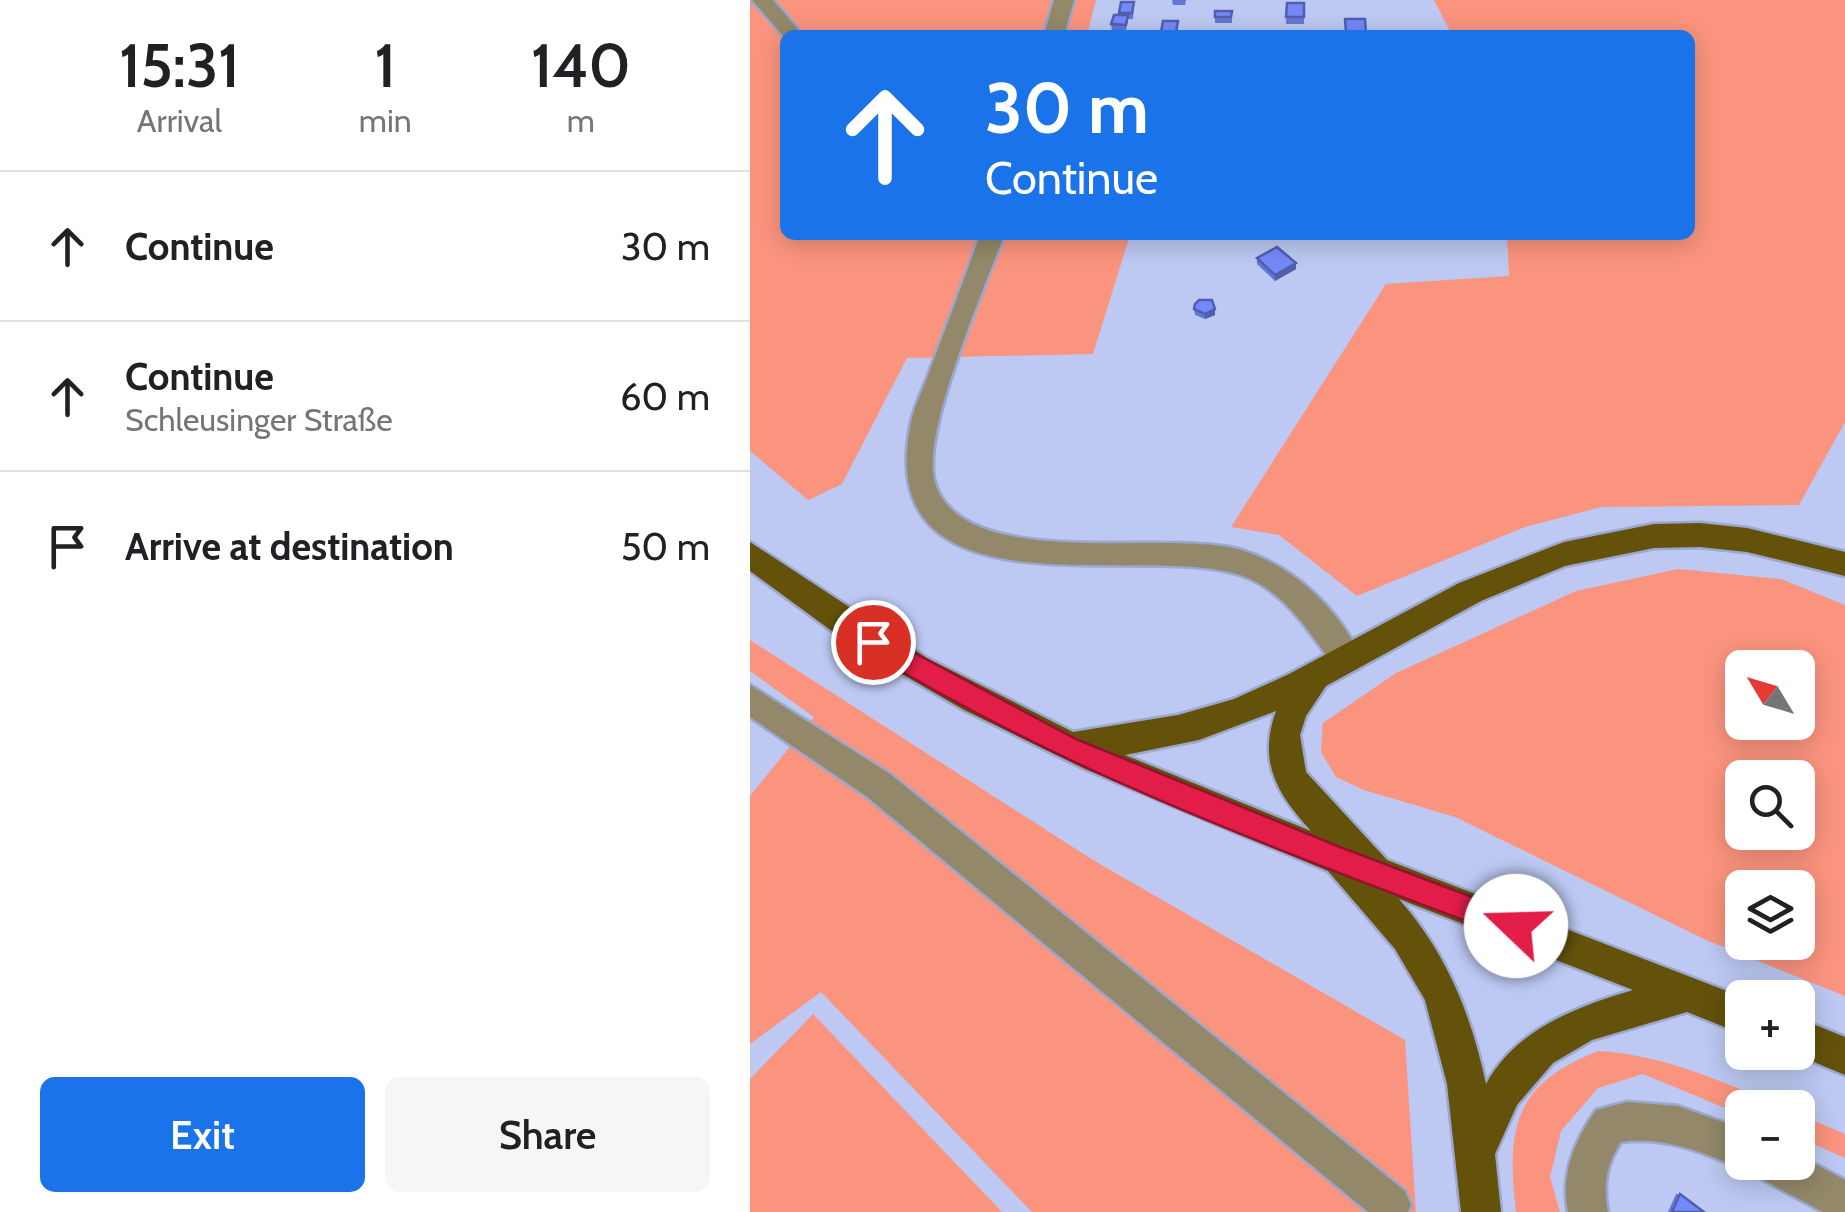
<!DOCTYPE html>
<meta charset="utf-8">
<style>
body{margin:0;font-family:Cabin,sans-serif;background:#f6f6f6;color:#202124;height:100vh;display:flex;flex-direction:column;font-size:38px;white-space:nowrap}
*{box-sizing:border-box;margin:0}
p{font-size:32px;color:#757577}
.icon{flex:none;width:55px;height:55px;fill:none;stroke:currentColor;stroke-width:2;stroke-linecap:round;stroke-linejoin:round}
.map{position:relative;flex:1;overflow:hidden}
.side{display:flex;flex-direction:column;background:#fff;width:750px}
.side>*{flex:none}
.banner{position:absolute;left:30px;top:30px;width:915px;height:210px;border-radius:15px;box-shadow:0 5px 25px #0003;background:#1a73e8;color:#fff;overflow:hidden}
.needle{width:65px;rotate:308deg}
.controls{position:absolute;left:975px;top:650px;display:grid;gap:20px}
.controls a{display:grid;place-items:center;width:90px;height:90px;border-radius:15px;background:#fff;box-shadow:0 5px 25px #0003;font-size:50px}
.pin{position:absolute;display:grid;place-items:center;width:85px;height:85px;color:#fff;margin:-42px;border:5px solid #fff;border-radius:50%;box-shadow:0 2px 10px #0007}
.me{position:absolute;width:110px;margin:-55px;rotate:291deg;stroke-linejoin:round;filter:drop-shadow(0 0 8px #0008)}
.turn{display:flex;align-items:center;gap:35px;height:210px;padding:0 40px;font-size:45px}
.turn .icon{width:130px;height:130px;stroke-width:2.5}
.turn b{display:block;font-size:70px;line-height:85px}
.eta{display:flex;justify-content:space-evenly;align-items:center;height:170px;text-align:center}
.eta b{font-size:60px;font-weight:600;line-height:70px}
.primary-button{display:flex;gap:20px;margin-top:auto;padding:20px 40px}
.primary-button a{flex:1;height:115px;border-radius:15px;background:#1a73e8;color:#fff;font-size:40px;font-weight:600;line-height:115px;text-align:center}
.primary-button a+a{background:#f6f6f6;color:#202124}
ul{padding:0;list-style:none}
li{display:flex;align-items:center;gap:30px;height:150px;padding:0 40px;border-top:2px solid #e0e0e0}
li div{flex:1}
li b{display:block;font-size:38px}
li em{font-style:normal}
main{display:flex;flex:1;min-height:0}
.map>svg:first-child{display:block}
.green{fill:#fb947e;fill-rule:evenodd}
.lines{fill:none;stroke-linecap:round;stroke-linejoin:round}
.minor-casing{stroke:#9ca7cd;stroke-width:5}
.major-casing{stroke:#9ca7cd;stroke-width:5}
.minor{fill:#93896a;fill-rule:evenodd}
.major{fill:#64520b;fill-rule:evenodd}
.wall{fill:#6476d6}
.shaded-wall{fill:#5160ae}
.building{fill:#7489f9;stroke:#5160ae;stroke-width:2.5}
.route{fill:#e11d48;stroke:#92132f;stroke-width:2.5}
</style>
<main>
<section class="side">
<div class="eta">
<div><b>15:31</b><p>Arrival</p></div>
<div><b>1</b><p>min</p></div>
<div><b>140</b><p>m</p></div>
</div>
<ul>
<li><svg class="icon" aria-label="ahead" viewBox="0 0 24 24"><path d="M12 20V5M6 11l6-6 6 6"/></svg><div><b>Continue</b></div><em>30 m</em></li>
<li><svg class="icon" aria-label="ahead" viewBox="0 0 24 24"><path d="M12 20V5M6 11l6-6 6 6"/></svg><div><b>Continue</b><p>Schleusinger Straße</p></div><em>60 m</em></li>
<li><svg class="icon" aria-label="arrive" viewBox="0 0 24 24"><path d="M6 21V4h12l-3 4 3 4H6"/></svg><div><b>Arrive at destination</b></div><em>50 m</em></li>
</ul>
<div class="primary-button"><a>Exit</a><a>Share</a></div>
</section>
<div class="map">
<svg width="1095" height="1212" viewBox="0 0 1095 1212">
<rect width="100%" height="100%" fill="#bdc9f3"/>
<path class="green" d="M 0,0 L 346,0 L 337,35 L 35,35 L 35,235 L 380,235 L 343,354 L 157,358 L 92,484 L 58,500 L 0,451 Z
M 684,0 L 1095,0 L 1095,422 L 1049,505 L 851,507 L 775,527 L 607,596 L 529,535 L 481,527 L 636,284 L 759,276 L 757,235 L 940,235 L 940,35 L 702,35 Z
M 928,569 L 1031,579 L 1095,605 L 1095,996 L 956,940 L 705,817 L 614,790 L 586,777 L 571,752 L 573,723 L 646,673 L 826,591 ZM 992,668 L 1048,668 L 1048,722 L 992,722 ZM 992,778 L 1048,778 L 1048,832 L 992,832 ZM 992,888 L 1048,888 L 1048,942 L 992,942 Z
M 0,640 L 343,860 L 655,1040 L 666,1212 L 282,1212 L 71,992 L 0,1044 L 0,796 L 64,717 L 0,671 Z
M 63,1014 L 252,1212 L 0,1212 L 0,1079 Z
M 849,1051 C 915,1055 972,1082 1033,1107 L 992,1108 L 992,1115 L 893,1074 L 848,1088 L 811,1131 L 800,1177 L 810,1212 L 766,1212 C 756,1128 764,1083 849,1051 Z
M 1048,1114 L 1095,1134 L 1095,1158 L 1048,1137 Z"/>
<g class="lines">
<g class="minor-casing">
<path id="minor" d="M 2,0 L 23,0 L 53,35 L 35,35 L 35,38 Z
M 304,0 L 324,0 L 314,35 L 294,35 Z
M 230,235 L 254,235 C 235,288 170,433 185,483 C 213,574 418,528 491,550 C 544,566 589,609 612,659 L 608,669 L 597,673 L 586,669 C 560,633 535,590 490,575 C 391,542 124,622 160,427 C 163,408 174,388 180,370 C 197,325 214,280 230,235 Z
M 0,685 L 140,774 L 655,1191 L 661,1205 L 658,1212 L 618,1212 L 116,796 L 0,717 Z
M 877,1102 L 928,1106 L 992,1129 L 992,1162 L 1048,1162 L 1048,1155 L 1095,1180 L 1095,1212 L 1073,1212 L 1006,1176 L 1001,1165 L 992,1169 C 952,1152 915,1136 871,1142 C 856,1164 853,1186 858,1212 L 818,1212 C 810,1175 825,1140 846,1110 Z"/>
</g>
<g class="major-casing">
<path id="major" d="M 950,523 L 997,528 L 1095,552 L 1095,576 L 997,552 L 950,547 L 904,548 L 815,566 L 731,601 L 576,686 L 556,716 L 550,735 L 556,772 L 637,860 L 995,998 L 992,1034 L 937,1012 L 842,1040 L 803,1063 L 767,1105 L 745,1154 L 751,1212 L 711,1212 L 697,1084 L 675,1000 L 645,949 L 578,871 L 335,769 L 214,710 L 98,643 L 0,571 L 0,542 L 177,658 L 323,732 L 428,715 L 484,699 L 539,674 L 709,583 L 814,542 L 904,524 ZM 526,711 C 508,761 526,793 561,831 L 375,755 L 449,740 ZM 649,899 L 883,990 C 826,1007 766,1029 736,1084 C 721,1014 697,954 649,899 Z
M 1048,1018 L 1095,1037 L 1095,1075 L 1040,1052 L 1048,1052 Z"/>
</g>
<use href="#minor" class="minor"/>
<use href="#major" class="major"/>
</g>
<path class="wall" d="M 422,0 L 436,0 L 435,5 L 423,5 Z
M 384,2 L 383,19 L 378,19 L 376,31 L 362,31 L 361,24 L 370,15 L 369,13 Z
M 537,3 L 554,3 L 554,24 L 536,24 Z
M 465,11 L 482,11 L 482,23 L 465,23 Z
M 428,28 L 427,35 L 412,35 L 411,32 Z
M 507,258 L 546,269 L 525,281 L 507,264 Z
M 444,309 L 465,309 L 465,315 L 455,319 L 445,315 Z
M 926,1194 L 930,1194 L 954,1212 L 918,1212 Z"/>
<path class="shaded-wall" d="M 546,263 L 546,269 L 525,281 L 525,275 Z
M 465,309 L 465,315 L 455,319 L 455,314 Z"/>
<path class="building" d="M 371,2 L 384,2 L 382,13 L 369,13 Z
M 537,3 L 554,3 L 554,17 L 536,17 Z
M 465,11 L 482,11 L 481,17 L 465,17 Z
M 364,15 L 378,15 L 376,25 L 361,24 Z
M 595,19 L 615,19 L 616,33 L 596,33 Z
M 413,21 L 428,21 L 426,32 L 411,32 Z
M 527,247 L 546,263 L 525,275 L 507,258 Z
M 449,300 L 462,300 L 465,309 L 455,314 L 444,309 L 445,304 Z
M 930,1194 L 954,1212 L 922,1212 Z"/>
<path class="route" d="M 123,631 L 326,739 L 590,847 L 775,917 L 779,926 L 775,936 L 766,940 C 545,856 316,775 115,649 L 111,642 L 115,634 Z"/>
</svg>
<div class="controls">
<a><svg class="needle" viewBox="-14 -14 28 28"><path d="M0-13l5 13h-10z" fill="#e53935"/><path d="M0 13l5-13h-10z" fill="#757577"/></svg></a>
<a><svg class="icon" aria-label="search" viewBox="0 0 24 24"><circle cx="10" cy="10" r="6"/><path d="M15 15l6 6"/></svg></a>
<a><svg class="icon" aria-label="layers" viewBox="0 0 24 24"><path d="M12 4l9 5-9 5-9-5zM3 14l9 5 9-5"/></svg></a>
<a>+</a>
<a>−</a>
</div>
<div class="pin" style="left:123px;top:642px;background:#d93025"><svg class="icon" aria-label="arrive" viewBox="0 0 24 24"><path d="M6 21V4h12l-3 4 3 4H6"/></svg></div>
<svg class="me" style="left:766px;top:926px" viewBox="-20 -20 40 40"><circle r="19" fill="#fff"/><path d="M0-13L10 11 0 6-10 11z" fill="#e11d48"/></svg>
<div class="banner">
<div class="turn"><svg class="icon" aria-label="ahead" viewBox="0 0 24 24"><path d="M12 20V5M6 11l6-6 6 6"/></svg><div><b>30 m</b>Continue</div></div>
</div>
</div>
</main>
